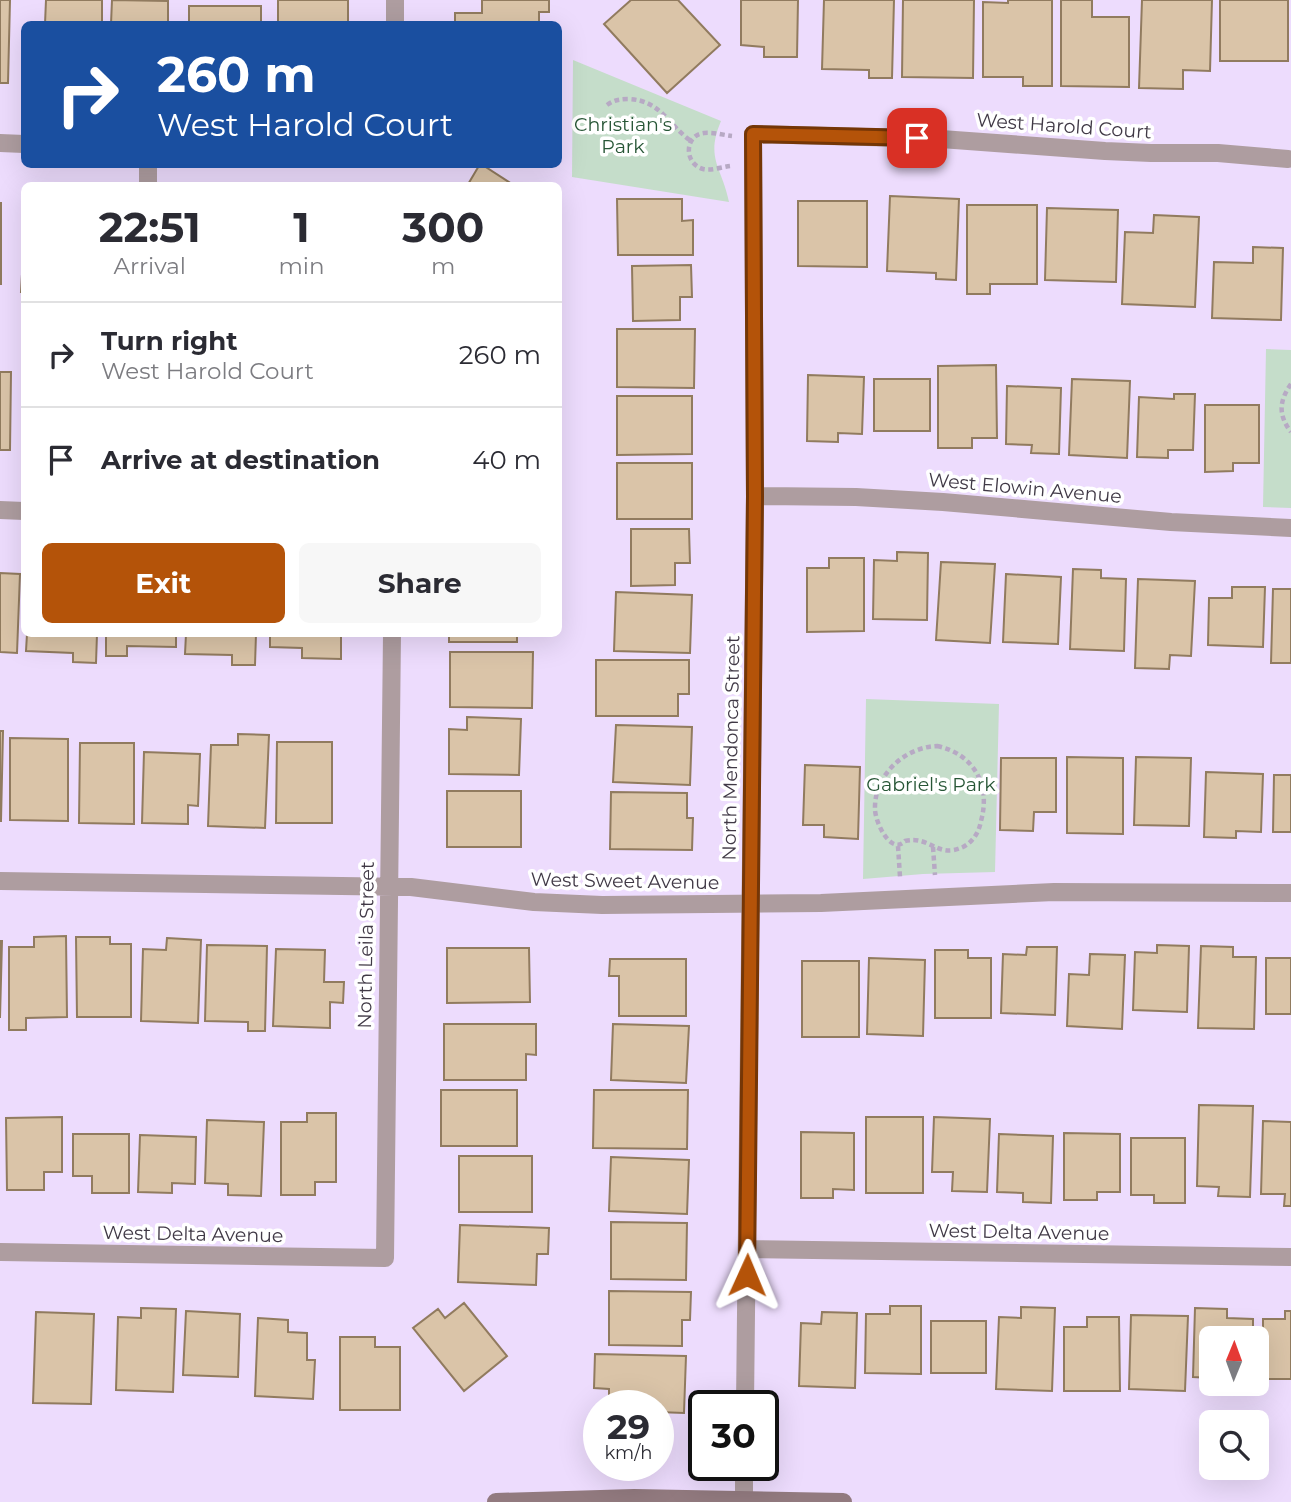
<!DOCTYPE html>
<style>
body{margin:0;font-family:Montserrat,sans-serif;background:#f7f7f7;color:#2b2b33;height:100vh;display:flex;flex-direction:column;font-size:26px;white-space:nowrap}
*{box-sizing:border-box;margin:0}
p{font-size:23px;color:#7c7c81}
.icon{flex:none;width:38px;height:38px;fill:none;stroke:currentColor;stroke-width:2;stroke-linecap:round;stroke-linejoin:round}
.map{position:relative;flex:1;overflow:hidden}
.drawer{position:absolute;left:21px;top:182px;width:541px;height:455px;display:flex;flex-direction:column;background:#fff;border-radius:10px;box-shadow:0 7px 28px #0002}
.drawer>*{flex:none}
.guide{position:absolute;left:21px;top:21px;width:541px;height:147px;border-radius:10px;box-shadow:0 7px 28px #0002;background:#1a4fa0;color:#fff;overflow:hidden}
.needle{width:46px;rotate:1deg}
.buttons{position:absolute;left:1199px;top:1326px;display:grid;gap:14px}
.buttons a{display:grid;place-items:center;width:70px;height:70px;border-radius:10px;background:#fff;box-shadow:0 7px 28px #0002;font-size:35px}
.speed{position:absolute;left:583px;top:1390px;display:flex;gap:14px;font-size:35px;font-weight:700;text-align:center}
.speed>*{display:grid;place-content:center;width:91px;height:91px;border-radius:50%;background:#fff;box-shadow:0 7px 28px #0002;line-height:1}
.speed small{font-size:18px;font-weight:400}
.speed .limit{border:4px solid #111;border-radius:10px;background:#fff;color:#111}
.pin{position:absolute;display:grid;place-items:center;width:60px;height:60px;color:#fff;margin:-30px;border-radius:14px;box-shadow:0 4px 10px #0006}
.me{position:absolute;width:77px;margin:-38px;rotate:1deg;stroke-linejoin:round;filter:drop-shadow(0 0 5px #0008)}
.turn{display:flex;align-items:center;gap:24px;height:147px;padding:0 21px;font-size:32px}
.turn .icon{width:91px;height:91px;stroke-width:2.5}
.turn b{display:block;font-size:49px;line-height:60px}
.eta{display:flex;justify-content:space-evenly;align-items:center;height:119px;text-align:center}
.eta b{font-size:42px;font-weight:700;line-height:49px}
.action{display:flex;gap:14px;margin-top:auto;padding:14px 21px}
.action a{flex:1;height:80px;border-radius:10px;background:#b45309;color:#fff;font-size:28px;font-weight:700;line-height:80px;text-align:center}
.action a+a{background:#f7f7f7;color:#2b2b33}
ul{padding:0;list-style:none}
li{display:flex;align-items:center;gap:21px;height:105px;padding:0 21px;border-top:2px solid #e1e1e2}
li div{flex:1}
li b{display:block;font-size:26px}
li em{font-style:normal}
.map>svg:first-child{display:block}
.green{fill:#c5ddca}
.building{fill:#dac4a8;stroke:#917b5f;stroke-width:2}
.lines{fill:none;stroke-linecap:round;stroke-linejoin:round}
.path{stroke:#b7a9c4;stroke-width:4.5;stroke-dasharray:5 3.5;stroke-linecap:butt}
.minor{stroke:#ae9da0;stroke-width:18}
.secondary{stroke:#927a7f;stroke-width:18}
.route-casing{stroke:#753606;stroke-width:18}
.route{stroke:#b45309;stroke-width:12}
.labels{text-anchor:middle;dominant-baseline:central;stroke-width:7;stroke-linejoin:round;paint-order:stroke}
.park-label{font-size:19px;fill:#275636;stroke:#fff}
.street-label{font-size:19px;fill:#403946;stroke:#fff}
</style>
<div class="map">
<svg width="1291" height="1502" viewBox="0 0 1291 1502">
<rect width="100%" height="100%" fill="#eddcfd"/>
<path class="green" d="M 573,60 L 721,121 C 705,159 722,167 729,202 L 572,177 Z
M 1266,349 L 1291,350 L 1291,508 L 1263,507 Z
M 866,699 L 999,704 L 995,872 L 923,874 L 863,879 Z"/>
<path class="building" d="M 0,0 L 10,0 L 8,83 L 0,83 Z
M 46,0 L 102,0 L 102,24 L 45,24 Z
M 112,0 L 168,1 L 168,24 L 111,24 Z
M 278,0 L 348,0 L 348,24 L 278,24 Z
M 482,0 L 549,0 L 549,12 L 539,12 L 539,24 L 455,24 L 455,13 L 482,13 Z
M 631,0 L 678,0 L 720,45 L 667,93 L 604,24 Z
M 741,0 L 798,0 L 797,57 L 764,57 L 764,47 L 741,45 Z
M 824,0 L 894,0 L 892,78 L 869,78 L 869,70 L 822,69 Z
M 903,0 L 974,0 L 973,78 L 902,77 Z
M 1008,0 L 1052,0 L 1052,86 L 1023,86 L 1023,77 L 983,77 L 983,2 L 1008,3 Z
M 1061,0 L 1092,0 L 1092,17 L 1129,17 L 1129,87 L 1061,86 Z
M 1142,0 L 1212,0 L 1210,71 L 1183,70 L 1183,89 L 1139,88 Z
M 1220,0 L 1288,0 L 1288,61 L 1220,61 Z
M 189,6 L 261,6 L 261,24 L 189,24 Z
M 480,164 L 481,164 L 515,186 L 467,186 Z
M 890,196 L 959,199 L 956,280 L 936,279 L 936,273 L 887,271 Z
M 617,199 L 682,199 L 682,221 L 693,220 L 693,255 L 618,255 Z
M 798,201 L 867,201 L 867,267 L 798,266 Z
M 1,203 L 1,284 L 0,284 L 0,203 Z
M 967,205 L 1037,205 L 1037,284 L 990,284 L 990,294 L 967,294 Z
M 1047,208 L 1118,210 L 1116,282 L 1045,280 Z
M 1154,215 L 1199,217 L 1195,307 L 1122,304 L 1125,232 L 1153,233 Z
M 1253,247 L 1283,248 L 1281,320 L 1212,318 L 1214,262 L 1253,263 Z
M 23,256 L 24,256 L 24,292 L 21,292 Z
M 691,265 L 692,297 L 680,297 L 680,320 L 633,321 L 632,266 Z
M 617,329 L 695,329 L 694,388 L 617,387 Z
M 996,365 L 997,438 L 972,438 L 972,448 L 938,448 L 938,366 Z
M 0,372 L 11,372 L 10,450 L 0,450 Z
M 808,375 L 864,377 L 862,434 L 838,433 L 838,442 L 807,441 Z
M 874,379 L 930,379 L 930,431 L 874,431 Z
M 1072,379 L 1130,381 L 1127,458 L 1069,455 Z
M 1007,386 L 1061,388 L 1059,454 L 1031,453 L 1032,445 L 1006,444 Z
M 1174,394 L 1195,394 L 1193,450 L 1168,450 L 1168,458 L 1137,457 L 1139,397 L 1174,399 Z
M 617,396 L 692,396 L 692,454 L 617,455 Z
M 1205,405 L 1259,405 L 1259,463 L 1233,463 L 1233,471 L 1205,472 Z
M 617,463 L 692,463 L 692,519 L 617,519 Z
M 631,529 L 689,529 L 690,563 L 675,563 L 675,585 L 631,586 Z
M 897,552 L 928,553 L 927,620 L 873,619 L 874,560 L 897,561 Z
M 829,558 L 864,558 L 864,631 L 807,632 L 807,568 L 829,568 Z
M 941,562 L 995,564 L 990,643 L 936,640 Z
M 1073,569 L 1101,570 L 1101,578 L 1126,579 L 1124,651 L 1070,649 Z
M 0,573 L 20,574 L 17,653 L 0,652 Z
M 1006,574 L 1061,577 L 1058,644 L 1003,642 Z
M 1138,579 L 1195,581 L 1191,656 L 1170,655 L 1169,669 L 1135,668 Z
M 1232,587 L 1265,587 L 1263,647 L 1208,645 L 1209,598 L 1232,598 Z
M 1273,589 L 1291,589 L 1291,663 L 1271,663 Z
M 616,592 L 692,595 L 690,653 L 614,651 Z
M 27,634 L 97,634 L 96,663 L 73,662 L 73,653 L 26,651 Z
M 106,634 L 176,634 L 176,647 L 127,646 L 127,656 L 106,656 Z
M 186,634 L 256,634 L 255,665 L 232,665 L 232,655 L 185,654 Z
M 270,634 L 341,634 L 341,659 L 302,658 L 302,648 L 270,647 Z
M 449,634 L 517,634 L 517,642 L 449,642 Z
M 450,652 L 533,652 L 532,708 L 450,707 Z
M 596,660 L 689,660 L 689,694 L 678,694 L 678,716 L 596,716 Z
M 467,717 L 521,719 L 519,775 L 449,774 L 449,729 L 467,730 Z
M 616,725 L 692,727 L 690,785 L 613,782 Z
M 0,731 L 3,731 L 1,821 L 0,821 Z
M 238,734 L 269,735 L 265,828 L 208,826 L 211,745 L 238,745 Z
M 10,738 L 68,739 L 68,821 L 10,820 Z
M 277,742 L 332,742 L 332,823 L 276,823 Z
M 80,743 L 134,743 L 134,824 L 79,823 Z
M 144,752 L 200,754 L 198,806 L 188,805 L 188,824 L 142,823 Z
M 1067,757 L 1123,758 L 1123,834 L 1067,833 Z
M 1136,757 L 1191,758 L 1189,826 L 1134,825 Z
M 1001,758 L 1056,758 L 1056,812 L 1034,812 L 1033,831 L 1000,830 Z
M 805,765 L 860,767 L 858,839 L 824,837 L 824,825 L 803,825 Z
M 1206,772 L 1263,774 L 1261,832 L 1236,831 L 1236,838 L 1204,837 Z
M 1274,775 L 1291,775 L 1291,832 L 1273,832 Z
M 447,791 L 521,791 L 521,847 L 447,847 Z
M 611,792 L 687,793 L 687,818 L 693,818 L 692,850 L 610,849 Z
M 66,936 L 67,1017 L 26,1018 L 26,1030 L 9,1030 L 9,947 L 34,947 L 34,937 Z
M 76,937 L 110,937 L 110,944 L 131,944 L 131,1017 L 77,1017 Z
M 167,938 L 201,940 L 198,1023 L 141,1021 L 143,949 L 166,950 Z
M 0,941 L 2,941 L 0,1018 Z
M 207,945 L 267,946 L 265,1031 L 248,1031 L 248,1022 L 205,1021 Z
M 1157,945 L 1189,946 L 1187,1012 L 1133,1010 L 1135,952 L 1157,953 Z
M 1201,946 L 1233,947 L 1233,957 L 1256,957 L 1254,1029 L 1198,1028 Z
M 1027,947 L 1057,947 L 1055,1015 L 1001,1013 L 1003,954 L 1026,955 Z
M 447,948 L 529,948 L 530,1002 L 447,1003 Z
M 276,949 L 325,950 L 324,982 L 344,982 L 343,1003 L 330,1002 L 330,1028 L 273,1026 Z
M 935,950 L 968,950 L 968,958 L 991,958 L 991,1018 L 935,1018 Z
M 1090,954 L 1125,955 L 1122,1029 L 1067,1026 L 1069,974 L 1089,975 Z
M 869,958 L 925,960 L 923,1036 L 867,1034 Z
M 1266,958 L 1291,958 L 1291,1014 L 1266,1014 Z
M 610,959 L 686,959 L 686,1016 L 619,1016 L 619,976 L 609,976 Z
M 802,961 L 859,961 L 859,1037 L 802,1037 Z
M 444,1024 L 536,1024 L 536,1055 L 526,1054 L 526,1080 L 444,1080 Z
M 613,1024 L 689,1026 L 686,1083 L 611,1080 Z
M 441,1090 L 517,1090 L 517,1146 L 441,1146 Z
M 594,1090 L 688,1090 L 687,1149 L 593,1148 Z
M 1199,1105 L 1253,1106 L 1250,1197 L 1218,1196 L 1219,1187 L 1197,1186 Z
M 307,1113 L 336,1113 L 336,1182 L 315,1182 L 315,1195 L 281,1195 L 281,1122 L 307,1122 Z
M 62,1117 L 62,1172 L 44,1172 L 44,1190 L 7,1190 L 6,1118 Z
M 866,1117 L 923,1117 L 923,1193 L 866,1193 Z
M 934,1117 L 990,1119 L 987,1192 L 952,1191 L 953,1172 L 932,1172 Z
M 207,1120 L 264,1122 L 261,1196 L 228,1195 L 228,1184 L 205,1183 Z
M 1263,1121 L 1291,1122 L 1291,1206 L 1284,1206 L 1285,1194 L 1261,1194 Z
M 801,1132 L 854,1133 L 854,1190 L 833,1189 L 833,1198 L 801,1198 Z
M 1064,1133 L 1120,1134 L 1120,1192 L 1097,1192 L 1097,1200 L 1064,1200 Z
M 73,1134 L 129,1134 L 129,1193 L 92,1193 L 92,1176 L 73,1176 Z
M 999,1134 L 1053,1136 L 1051,1203 L 1023,1202 L 1023,1193 L 997,1192 Z
M 140,1135 L 196,1137 L 195,1184 L 172,1183 L 172,1193 L 138,1192 Z
M 1131,1138 L 1185,1138 L 1185,1203 L 1154,1203 L 1154,1195 L 1131,1195 Z
M 459,1156 L 532,1156 L 532,1212 L 459,1212 Z
M 611,1157 L 689,1160 L 687,1214 L 609,1211 Z
M 611,1222 L 687,1223 L 686,1280 L 611,1279 Z
M 460,1225 L 549,1228 L 548,1254 L 537,1254 L 536,1285 L 458,1282 Z
M 609,1291 L 691,1292 L 690,1320 L 682,1320 L 682,1346 L 609,1345 Z
M 464,1303 L 507,1356 L 464,1391 L 413,1328 L 438,1309 L 445,1318 Z
M 890,1306 L 921,1306 L 921,1374 L 865,1373 L 866,1314 L 890,1314 Z
M 1021,1307 L 1055,1308 L 1052,1391 L 996,1389 L 999,1317 L 1021,1318 Z
M 141,1308 L 176,1309 L 173,1392 L 116,1390 L 118,1317 L 141,1318 Z
M 1195,1308 L 1227,1309 L 1227,1318 L 1253,1319 L 1253,1339 L 1211,1339 L 1211,1378 L 1193,1377 Z
M 186,1311 L 240,1314 L 238,1377 L 183,1375 Z
M 1285,1311 L 1291,1311 L 1291,1379 L 1263,1379 L 1263,1319 L 1285,1319 Z
M 36,1312 L 94,1314 L 91,1404 L 33,1403 Z
M 822,1312 L 857,1313 L 855,1388 L 799,1386 L 801,1323 L 821,1324 Z
M 1131,1315 L 1188,1316 L 1185,1391 L 1129,1389 Z
M 1087,1317 L 1119,1317 L 1120,1391 L 1064,1391 L 1064,1327 L 1087,1327 Z
M 258,1318 L 288,1320 L 288,1332 L 307,1333 L 307,1360 L 315,1360 L 313,1399 L 255,1396 Z
M 931,1321 L 986,1321 L 986,1373 L 931,1373 Z
M 340,1337 L 375,1337 L 375,1347 L 400,1347 L 400,1410 L 340,1410 Z
M 595,1354 L 686,1356 L 684,1413 L 658,1412 L 658,1405 L 609,1405 L 609,1389 L 594,1388 Z"/>
<g class="lines">
<path class="path" d="M 607,105 C 614,100 620,99 628,99 C 661,100 668,125 691,141
M 730,166 C 722,167 711,171 703,169 C 684,164 684,135 704,133 C 713,132 723,135 732,136
M 1291,384 C 1279,401 1278,415 1291,432
M 937,746 C 974,754 991,785 981,821 C 979,832 973,842 963,847 C 937,859 930,835 905,841 C 891,856 875,822 875,809 C 874,775 905,747 937,746 Z
M 898,846 L 900,877
M 933,847 L 935,875"/>
<path class="minor" d="M 395,24 L 395,0
M 0,143 L 24,144
M 148,186 L 148,164
M 755,496 L 856,497 L 943,502 L 1171,522 L 1291,528
M 0,510 L 24,511
M 0,881 L 411,887 L 534,902 L 602,905 L 821,903 L 1054,892 L 1291,893
M 747,1249 L 1291,1257
M 0,1252 L 385,1258 L 392,634
M 745,1405 L 755,496 L 753,134 L 941,139 L 1105,151 L 1151,153 L 1218,153 L 1288,159
M 744,1500 L 744,1465"/>
<path class="secondary" d="M 496,1502 L 634,1498 L 843,1502"/>
</g>
<g class="lines">
<g class="route-casing">
<path id="route" d="M 747,1275 L 755,496 L 753,134 L 917,138"/>
</g>
<use href="#route" class="route"/>
</g>
<g class="labels">
<g class="park-label">
<text x="623" y="124">Christian's<tspan x="623" dy="22">Park</tspan></text>
<text x="931" y="784">Gabriel's Park</text>
</g>
<g class="street-label">
<text transform="translate(1064 126) rotate(4)">West Harold Court</text>
<text transform="translate(1025 488) rotate(5)">West Elowin Avenue</text>
<text transform="translate(731 748) rotate(-89)">North Mendonca Street</text>
<text transform="translate(625 881) rotate(1)">West Sweet Avenue</text>
<text transform="translate(366 945) rotate(-89)">North Leila Street</text>
<text transform="translate(1019 1232) rotate(1)">West Delta Avenue</text>
<text transform="translate(193 1234) rotate(1)">West Delta Avenue</text>
</g>
</g>
</svg>
<div class="buttons">
<a><svg class="needle" viewBox="-14 -14 28 28"><path d="M0-13l5 13h-10z" fill="#e53935"/><path d="M0 13l5-13h-10z" fill="#7c7c81"/></svg></a>
<a><svg class="icon" aria-label="search" viewBox="0 0 24 24"><circle cx="10" cy="10" r="6"/><path d="M15 15l6 6"/></svg></a>
</div>
<div class="speed"><div>29<small>km/h</small></div><div class="limit">30</div></div>
<div class="pin" style="left:917px;top:138px;background:#d93025"><svg class="icon" aria-label="arrive" viewBox="0 0 24 24"><path d="M6 21V4h12l-3 4 3 4H6"/></svg></div>
<svg class="me" style="left:747px;top:1275px" viewBox="-20 -20 40 40"><path d="M0-17L14 15 0 8-14 15z" fill="#b45309" stroke="#fff" stroke-width="4"/></svg>
<div class="guide">
<div class="turn"><svg class="icon" aria-label="right" viewBox="0 0 24 24"><path d="M7 20v-9h11M14 6l5 5-5 5"/></svg><div><b>260 m</b>West Harold Court</div></div>
</div>
<section class="drawer">
<div class="eta">
<div><b>22:51</b><p>Arrival</p></div>
<div><b>1</b><p>min</p></div>
<div><b>300</b><p>m</p></div>
</div>
<ul>
<li><svg class="icon" aria-label="right" viewBox="0 0 24 24"><path d="M7 20v-9h11M14 6l5 5-5 5"/></svg><div><b>Turn right</b><p>West Harold Court</p></div><em>260 m</em></li>
<li><svg class="icon" aria-label="arrive" viewBox="0 0 24 24"><path d="M6 21V4h12l-3 4 3 4H6"/></svg><div><b>Arrive at destination</b></div><em>40 m</em></li>
</ul>
<div class="action"><a>Exit</a><a>Share</a></div>
</section>
</div>
